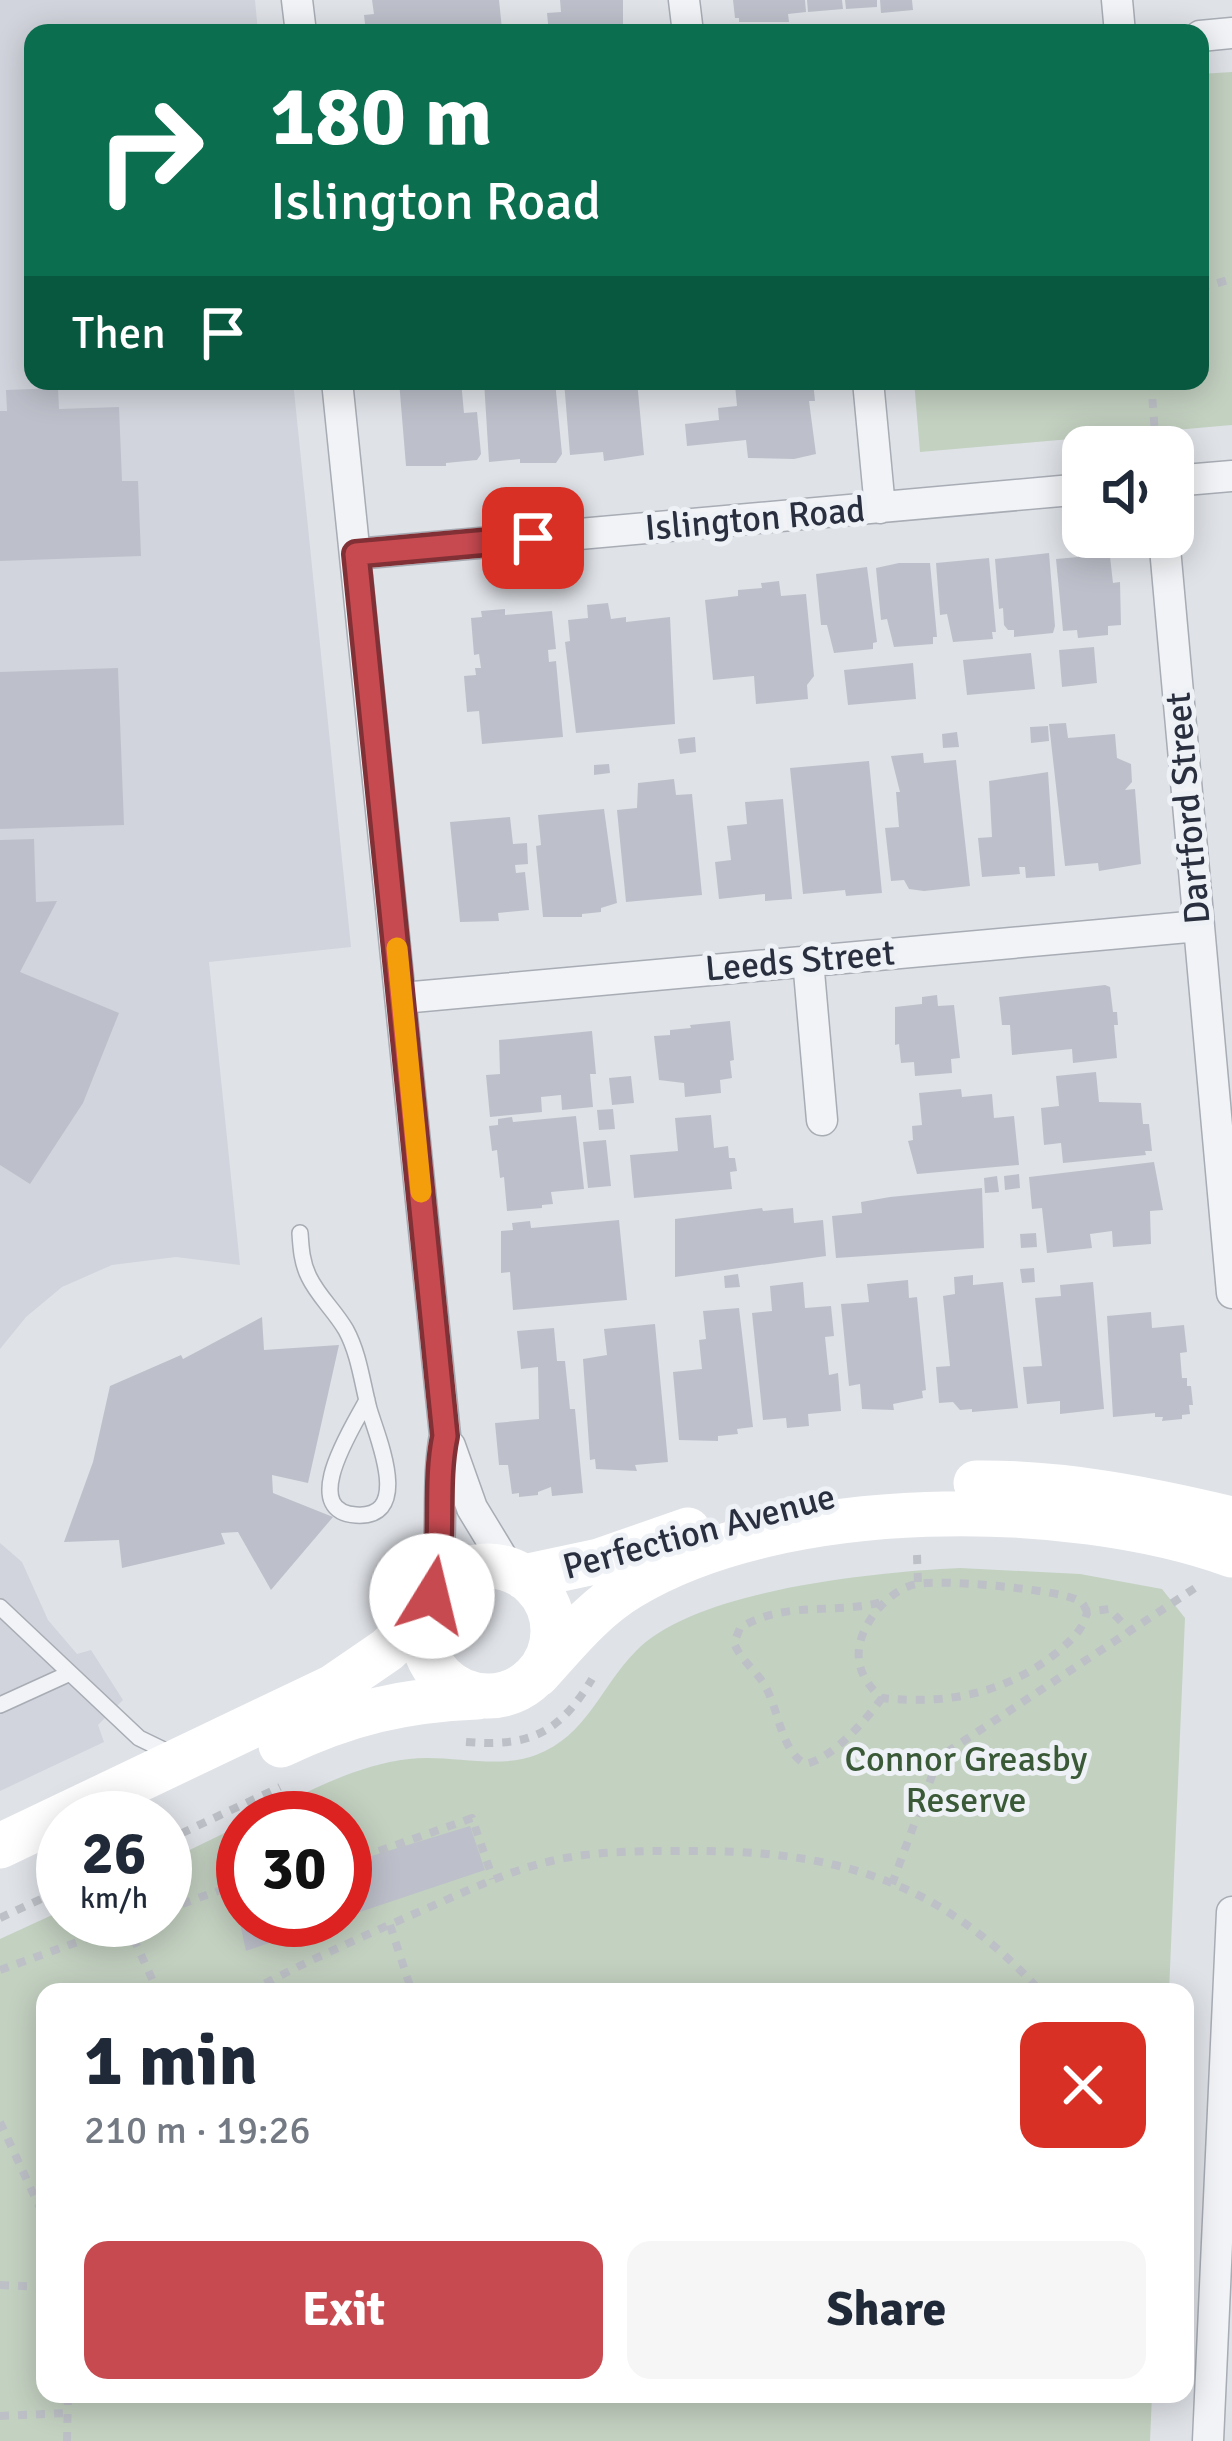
<!DOCTYPE html>
<meta charset="utf-8">
<style>
body{margin:0;font-family:Signika,sans-serif;background:#f6f6f7;color:#1f2937;height:100vh;display:flex;flex-direction:column;font-size:45px;white-space:nowrap}
*{box-sizing:border-box;margin:0}
p{font-size:39px;color:#747a83}
.icon{flex:none;width:66px;height:66px;fill:none;stroke:currentColor;stroke-width:2;stroke-linecap:round;stroke-linejoin:round}
.map{position:relative;flex:1;overflow:hidden}
.side{position:absolute;left:36px;top:1983px;width:1158px;height:420px;display:flex;flex-direction:column;background:#fff;border-radius:24px;box-shadow:0 6px 30px #0003}
.side>*{flex:none}
.hud{position:absolute;left:24px;top:24px;width:1185px;height:366px;border-radius:24px;box-shadow:0 6px 30px #0003;background:#0b6e4f;color:#fff;overflow:hidden}
.tools{position:absolute;left:1062px;top:426px;display:grid;gap:24px}
.tools a{display:grid;place-items:center;width:132px;height:132px;border-radius:24px;background:#fff;box-shadow:0 6px 30px #0003;font-size:60px}
.speed{position:absolute;left:36px;top:1791px;display:flex;gap:24px;font-size:60px;font-weight:700;text-align:center}
.speed>*{display:grid;place-content:center;width:156px;height:156px;border-radius:50%;background:#fff;box-shadow:0 6px 30px #0003;line-height:1}
.speed small{font-size:30px;font-weight:400}
.speed .limit{border:18px solid #d22;background:#fff;color:#111}
.pin{position:absolute;display:grid;place-items:center;width:102px;height:102px;color:#fff;margin:-51px;border-radius:24px;box-shadow:0 6px 18px #0006}
.me{position:absolute;width:132px;margin:-66px;rotate:9deg;stroke-linejoin:round;filter:drop-shadow(0 0 9px #0008)}
.turn{display:flex;align-items:center;gap:42px;height:252px;padding:0 48px;font-size:54px}
.turn .icon{width:156px;height:156px;stroke-width:2.5}
.turn b{display:block;font-size:84px;line-height:102px}
.then{display:flex;align-items:center;height:114px;padding:0 48px;background:#0003;gap:24px;font-size:45px}
.round{display:grid;place-items:center;flex:none;width:126px;height:126px;border-radius:24px;background:#f6f6f7}
.overview{display:flex;align-items:center;justify-content:space-between;height:204px;padding:0 48px}
h1{font-size:72px;font-weight:700;line-height:90px}
.cta{display:flex;gap:24px;margin-top:auto;padding:24px 48px}
.cta a{flex:1;height:138px;border-radius:24px;background:#c74a51;color:#fff;font-size:48px;font-weight:700;line-height:138px;text-align:center}
.cta a+a{background:#f6f6f7;color:#1f2937}
.map>svg:first-child{display:block}
.built{fill:#d1d4dc}
.green{fill:#c3d1c1}
.building{fill:#bdc0ca}
.lines{fill:none;stroke-linecap:round;stroke-linejoin:round}
.lane-casing{stroke:#a8acb4;stroke-width:18}
.street-casing{stroke:#a8acb4;stroke-width:33}
.path{stroke:#bdc0c6;stroke-width:8;stroke-dasharray:9 9;stroke-linecap:butt}
.lane{stroke:#f1f3f6;stroke-width:15}
.street{stroke:#f1f3f6;stroke-width:30}
.secondary{stroke:#fff;stroke-width:45}
.route-casing{stroke:#813035;stroke-width:30}
.route{stroke:#c74a51;stroke-width:21}
.slow{stroke:#f59e0b;stroke-width:21}
.labels{text-anchor:middle;dominant-baseline:central;stroke-width:10;stroke-linejoin:round;paint-order:stroke}
.street-label{font-size:36px;fill:#292f3e;stroke:#eef1f5}
.park-label{font-size:36px;fill:#3a5937;stroke:#eef1f5}
</style>
<div class="map">
<svg width="1232" height="2441" viewBox="0 0 1232 2441">
<rect width="100%" height="100%" fill="#dfe2e7"/>
<path class="built" d="M 0,0 L 255,0 L 258,33 L 33,33 L 33,381 L 293,381 L 351,947 L 209,962 L 240,1265 L 176,1257 L 112,1265 L 62,1287 L 26,1317 L 0,1349 Z
M 0,1543 L 22,1562 L 48,1620 L 77,1654 L 91,1650 L 123,1700 L 98,1725 L 104,1742 L 0,1791 Z"/>
<path class="green" d="M 1232,72 L 1232,425 L 920,452 L 914,381 L 1200,381 L 1200,74 Z
M 960,1568 L 1080,1574 L 1162,1589 L 1185,1618 L 1169,1992 L 45,1992 L 45,2394 L 1152,2394 L 1150,2441 L 0,2441 L 0,1939 L 63,1910 L 63,1920 L 165,1920 L 165,1862 L 243,1824 L 243,1920 L 345,1920 L 345,1818 L 255,1818 C 303,1794 355,1765 409,1759 C 450,1754 497,1770 536,1755 C 587,1736 601,1686 636,1651 C 696,1589 877,1572 960,1568 Z"/>
<path class="building" d="M 372,0 L 499,0 L 502,29 L 484,33 L 366,33 L 364,15 L 374,14 Z
M 560,0 L 623,0 L 623,33 L 549,33 L 547,13 L 561,12 Z
M 733,0 L 805,0 L 806,12 L 788,14 L 789,22 L 739,22 L 739,18 L 735,18 Z
M 807,0 L 842,0 L 843,9 L 808,12 Z
M 845,0 L 877,0 L 877,7 L 846,9 Z
M 880,0 L 912,0 L 913,10 L 881,13 Z
M 399,381 L 461,381 L 464,413 L 477,412 L 481,454 L 477,460 L 446,463 L 446,466 L 406,466 Z
M 484,381 L 555,381 L 562,454 L 556,463 L 520,463 L 520,459 L 489,462 Z
M 564,381 L 637,381 L 644,455 L 604,461 L 603,452 L 570,455 Z
M 681,381 L 813,381 L 815,401 L 809,401 L 816,454 L 794,459 L 748,458 L 746,440 L 687,446 L 685,424 L 719,420 L 718,408 L 737,406 L 735,385 L 682,390 Z
M 58,388 L 59,409 L 119,407 L 122,481 L 138,481 L 141,556 L 0,561 L 0,411 L 7,411 L 6,390 Z
M 1109,548 L 1113,583 L 1120,582 L 1121,625 L 1108,626 L 1108,635 L 1078,638 L 1077,630 L 1063,631 L 1056,559 L 1078,557 L 1078,550 Z
M 1049,553 L 1055,626 L 1053,633 L 1014,637 L 1014,630 L 1008,630 L 1004,625 L 1003,608 L 999,609 L 995,559 Z
M 989,558 L 996,632 L 992,632 L 993,639 L 953,642 L 947,614 L 940,615 L 936,563 Z
M 899,563 L 930,563 L 937,637 L 933,637 L 933,644 L 894,647 L 887,619 L 881,620 L 876,568 Z
M 867,567 L 877,642 L 873,643 L 873,649 L 834,653 L 827,625 L 821,625 L 816,574 Z
M 779,581 L 781,596 L 806,594 L 814,676 L 807,685 L 808,699 L 756,704 L 754,676 L 713,680 L 705,600 L 738,596 L 738,590 L 762,588 L 761,583 Z
M 608,603 L 611,619 L 626,617 L 626,622 L 670,617 L 675,724 L 576,733 L 565,642 L 570,641 L 568,620 L 588,618 L 587,605 Z
M 505,609 L 505,615 L 552,611 L 556,649 L 548,650 L 549,662 L 556,661 L 563,737 L 482,744 L 479,711 L 467,712 L 464,676 L 476,675 L 475,668 L 481,668 L 479,654 L 474,655 L 471,618 L 482,617 L 481,611 Z
M 1094,647 L 1097,683 L 1062,687 L 1059,650 Z
M 1031,653 L 1035,689 L 967,695 L 963,660 Z
M 913,663 L 916,699 L 848,705 L 844,670 Z
M 118,668 L 124,825 L 0,829 L 0,672 Z
M 1066,723 L 1068,738 L 1115,734 L 1117,758 L 1131,764 L 1132,782 L 1125,790 L 1135,789 L 1141,864 L 1099,871 L 1098,863 L 1065,866 L 1049,724 Z
M 1048,726 L 1049,741 L 1031,743 L 1030,727 Z
M 957,732 L 959,747 L 943,748 L 942,734 Z
M 695,737 L 696,752 L 680,754 L 678,739 Z
M 923,753 L 924,763 L 956,760 L 970,886 L 924,891 L 909,889 L 904,880 L 891,881 L 885,828 L 899,827 L 896,792 L 900,792 L 891,756 Z
M 869,761 L 882,893 L 846,896 L 845,890 L 803,894 L 790,768 Z
M 609,764 L 610,773 L 594,775 L 594,765 Z
M 1048,772 L 1055,876 L 1026,878 L 1025,867 L 1019,867 L 1020,874 L 982,877 L 978,838 L 992,837 L 989,781 Z
M 674,779 L 676,795 L 692,794 L 702,895 L 626,902 L 617,810 L 637,808 L 638,783 Z
M 783,799 L 792,899 L 765,901 L 765,894 L 719,899 L 715,862 L 731,860 L 727,826 L 747,824 L 745,802 Z
M 604,809 L 617,903 L 601,908 L 601,912 L 582,914 L 582,917 L 543,917 L 536,846 L 541,845 L 538,815 Z
M 510,817 L 513,844 L 527,843 L 528,864 L 515,865 L 516,873 L 525,872 L 529,910 L 498,913 L 499,921 L 460,922 L 450,822 Z
M 34,839 L 36,902 L 57,901 L 20,972 L 119,1013 L 83,1103 L 30,1184 L 0,1165 L 0,840 Z
M 1105,985 L 1110,987 L 1113,1012 L 1117,1012 L 1118,1025 L 1114,1025 L 1117,1058 L 1073,1063 L 1072,1049 L 1012,1055 L 1010,1025 L 1002,1025 L 999,997 Z
M 937,995 L 938,1006 L 954,1005 L 960,1058 L 951,1059 L 952,1073 L 915,1076 L 914,1062 L 901,1063 L 899,1044 L 895,1045 L 895,1007 L 922,1004 L 922,997 Z
M 730,1021 L 734,1060 L 730,1061 L 732,1078 L 720,1080 L 721,1093 L 685,1097 L 684,1083 L 659,1080 L 654,1036 L 670,1035 L 670,1030 L 691,1028 L 690,1025 Z
M 592,1031 L 596,1074 L 590,1074 L 593,1107 L 562,1110 L 561,1095 L 541,1097 L 542,1112 L 490,1117 L 486,1075 L 500,1074 L 499,1040 Z
M 1096,1072 L 1099,1102 L 1141,1103 L 1143,1124 L 1149,1124 L 1152,1151 L 1145,1151 L 1146,1155 L 1063,1163 L 1061,1143 L 1044,1145 L 1041,1108 L 1059,1106 L 1056,1076 Z
M 631,1076 L 634,1103 L 612,1105 L 609,1078 Z
M 961,1089 L 962,1097 L 992,1094 L 994,1118 L 1014,1116 L 1019,1165 L 917,1174 L 908,1141 L 913,1140 L 912,1126 L 922,1125 L 919,1093 Z
M 613,1109 L 615,1129 L 599,1130 L 597,1110 Z
M 711,1115 L 714,1148 L 728,1146 L 729,1158 L 735,1158 L 737,1171 L 730,1172 L 732,1189 L 634,1198 L 630,1155 L 678,1151 L 675,1118 Z
M 576,1116 L 584,1189 L 551,1192 L 553,1204 L 542,1205 L 542,1208 L 507,1211 L 504,1177 L 500,1178 L 497,1150 L 492,1151 L 489,1126 L 498,1125 L 498,1119 L 512,1117 L 513,1122 Z
M 606,1140 L 611,1186 L 588,1188 L 583,1142 Z
M 1154,1162 L 1163,1210 L 1150,1211 L 1151,1244 L 1113,1247 L 1112,1231 L 1090,1234 L 1092,1248 L 1047,1253 L 1042,1208 L 1032,1209 L 1029,1177 Z
M 1019,1174 L 1020,1188 L 1005,1190 L 1004,1176 Z
M 997,1176 L 999,1192 L 985,1193 L 984,1178 Z
M 982,1188 L 984,1248 L 836,1258 L 832,1216 L 862,1213 L 861,1202 L 890,1197 Z
M 762,1208 L 763,1211 L 793,1208 L 794,1223 L 823,1220 L 826,1256 L 675,1277 L 675,1219 Z
M 619,1220 L 627,1300 L 513,1310 L 510,1272 L 501,1273 L 501,1231 L 513,1230 L 512,1223 L 530,1221 L 531,1228 Z
M 1036,1233 L 1037,1247 L 1021,1248 L 1020,1234 Z
M 1034,1268 L 1035,1282 L 1022,1283 L 1020,1269 Z
M 738,1274 L 740,1287 L 725,1288 L 724,1276 Z
M 973,1275 L 973,1285 L 1003,1282 L 1018,1408 L 972,1412 L 972,1409 L 960,1410 L 953,1402 L 939,1403 L 936,1367 L 950,1366 L 943,1296 L 955,1294 L 954,1277 Z
M 908,1280 L 909,1298 L 917,1297 L 926,1390 L 922,1391 L 923,1398 L 893,1404 L 894,1410 L 862,1409 L 860,1384 L 849,1386 L 841,1304 L 869,1302 L 867,1284 Z
M 803,1282 L 805,1308 L 831,1306 L 834,1336 L 825,1337 L 829,1375 L 838,1373 L 841,1411 L 808,1414 L 809,1426 L 787,1428 L 786,1418 L 763,1420 L 752,1313 L 772,1311 L 770,1286 Z
M 1093,1282 L 1104,1409 L 1060,1414 L 1060,1401 L 1027,1404 L 1023,1367 L 1042,1366 L 1035,1298 L 1061,1296 L 1060,1285 Z
M 739,1308 L 753,1427 L 737,1429 L 738,1434 L 718,1436 L 718,1441 L 679,1440 L 673,1372 L 702,1369 L 699,1340 L 706,1339 L 703,1311 Z
M 1151,1312 L 1152,1328 L 1184,1325 L 1187,1352 L 1180,1353 L 1182,1378 L 1187,1378 L 1187,1386 L 1191,1386 L 1193,1405 L 1189,1405 L 1190,1414 L 1182,1415 L 1182,1419 L 1162,1421 L 1163,1417 L 1155,1417 L 1155,1413 L 1113,1417 L 1107,1316 Z
M 262,1317 L 264,1350 L 339,1345 L 308,1483 L 272,1475 L 273,1493 L 333,1517 L 271,1590 L 238,1532 L 221,1533 L 225,1544 L 122,1568 L 119,1540 L 64,1542 L 93,1462 L 110,1386 L 181,1355 L 183,1359 Z
M 655,1324 L 668,1462 L 635,1465 L 637,1471 L 596,1469 L 595,1459 L 590,1460 L 583,1359 L 607,1355 L 604,1329 Z
M 554,1328 L 557,1361 L 565,1361 L 570,1409 L 575,1409 L 583,1493 L 552,1496 L 551,1487 L 538,1492 L 538,1495 L 519,1497 L 519,1493 L 512,1494 L 508,1465 L 499,1465 L 495,1423 L 539,1419 L 538,1367 L 521,1369 L 517,1331 Z
M 470,1826 L 485,1870 L 345,1917 L 345,1864 Z
M 243,1902 L 243,1920 L 334,1921 L 246,1951 L 236,1905 Z"/>
<g class="lines">
<g class="lane-casing">
<path id="lane" d="M 300,1233 C 301,1249 302,1263 309,1277 C 318,1296 335,1311 346,1330 C 359,1354 362,1382 369,1409 C 376,1434 414,1519 356,1515 C 296,1511 357,1421 367,1400
M 0,1607 L 139,1738 L 172,1754
M 0,1705 L 68,1674"/>
</g>
<g class="street-casing">
<path id="street" d="M 297,0 L 301,33
M 684,0 L 688,33
M 1117,0 L 1120,33
M 1200,36 L 1232,33
M 337,381 L 445,1435 C 435,1489 446,1542 432,1596
M 868,381 L 880,508
M 1173,481 L 1232,476
M 1164,537 L 1232,1293
M 356,554 L 1083,489
M 808,960 L 822,1120
M 402,998 L 1199,926
M 450,1446 L 472,1508 L 509,1569
M 1208,2441 L 1232,1912"/>
</g>
<path class="path" d="M 1200,288 L 1232,279
M 1151,381 L 1156,447
M 917,1555 L 918,1583
M 1087,1612 C 1083,1604 1084,1603 1075,1599 C 1051,1589 943,1579 917,1584 C 901,1587 888,1598 878,1609 C 853,1640 850,1671 882,1698 C 949,1705 1008,1693 1060,1650 C 1073,1638 1083,1630 1087,1612 L 1109,1609 L 1132,1633
M 882,1698 C 866,1720 832,1759 805,1764 C 779,1749 779,1705 762,1681 C 752,1667 741,1660 734,1643 L 740,1628 C 784,1600 834,1615 882,1602
M 466,1742 C 529,1747 559,1734 592,1679
M 165,1841 L 280,1787
M 345,1863 L 472,1818 L 493,1879
M 892,1884 L 936,1765 L 944,1754 L 1195,1588
M 165,1910 L 243,1882
M 0,1918 L 63,1889
M 126,1922 L 158,1992
M 390,1925 L 412,1992
M 0,1970 L 138,1920
M 249,1992 C 306,1961 364,1936 423,1910 C 465,1892 507,1871 551,1861 C 594,1851 636,1851 679,1851 C 830,1849 937,1877 1041,1992
M 0,2122 L 45,2219
M 0,2285 L 45,2287
M 0,2416 L 67,2413
M 67,2441 L 68,2394"/>
<use href="#lane" class="lane"/>
<use href="#street" class="street"/>
<path class="secondary" d="M 976,1483 C 1063,1482 1148,1499 1232,1519
M423 1631a65 65 0 1 1 130 0a65 65 0 1 1-130 0Z
M 524,1577 L 599,1561 L 688,1530
M 537,1675 C 566,1643 593,1609 630,1587 C 781,1495 1069,1496 1232,1555
M 281,1745 C 348,1713 404,1700 477,1697
M 0,1846 L 333,1687 L 387,1650 L 424,1615"/>
</g>
<g class="lines">
<g class="route-casing">
<path id="route" d="M 432,1596 C 446,1542 434,1489 445,1436 L 356,554 L 533,538"/>
</g>
<use href="#route" class="route"/>
<path class="slow" d="M 397,948 L 421,1192"/>
</g>
<g class="labels">
<g class="street-label">
<text transform="translate(755 519) rotate(-5)">Islington Road</text>
<text transform="translate(1188 808) rotate(-95)">Dartford Street</text>
<text transform="translate(800 961) rotate(-5)">Leeds Street</text>
<text transform="translate(699 1532) rotate(-15)">Perfection Avenue</text>
</g>
<g class="park-label">
<text x="966" y="1759">Connor Greasby<tspan x="966" dy="41">Reserve</tspan></text>
</g>
</g>
</svg>
<div class="tools">
<a><svg class="icon" aria-label="sound" viewBox="0 0 24 24"><path d="M4 9h4l5-4v14l-5-4H4zM17 9q2 3 0 6"/></svg></a>
</div>
<div class="speed"><div>26<small>km/h</small></div><div class="limit">30</div></div>
<div class="pin" style="left:533px;top:538px;background:#d93025"><svg class="icon" aria-label="arrive" viewBox="0 0 24 24"><path d="M6 21V4h12l-3 4 3 4H6"/></svg></div>
<svg class="me" style="left:432px;top:1596px" viewBox="-20 -20 40 40"><circle r="19" fill="#fff"/><path d="M0-13L10 11 0 6-10 11z" fill="#c74a51"/></svg>
<div class="hud">
<div class="turn"><svg class="icon" aria-label="right" viewBox="0 0 24 24"><path d="M7 20v-9h11M14 6l5 5-5 5"/></svg><div><b>180 m</b>Islington Road</div></div>
<div class="then">Then<svg class="icon" aria-label="arrive" viewBox="0 0 24 24"><path d="M6 21V4h12l-3 4 3 4H6"/></svg></div>
</div>
<section class="side">
<div class="overview"><div><h1>1 min</h1><p>210 m · 19:26</p></div><a class="round" style="background:#d93025;color:#fff"><svg class="icon" aria-label="close" viewBox="0 0 24 24"><path d="M6 6l12 12M18 6L6 18"/></svg></a></div>
<div class="cta"><a>Exit</a><a>Share</a></div>
</section>
</div>
